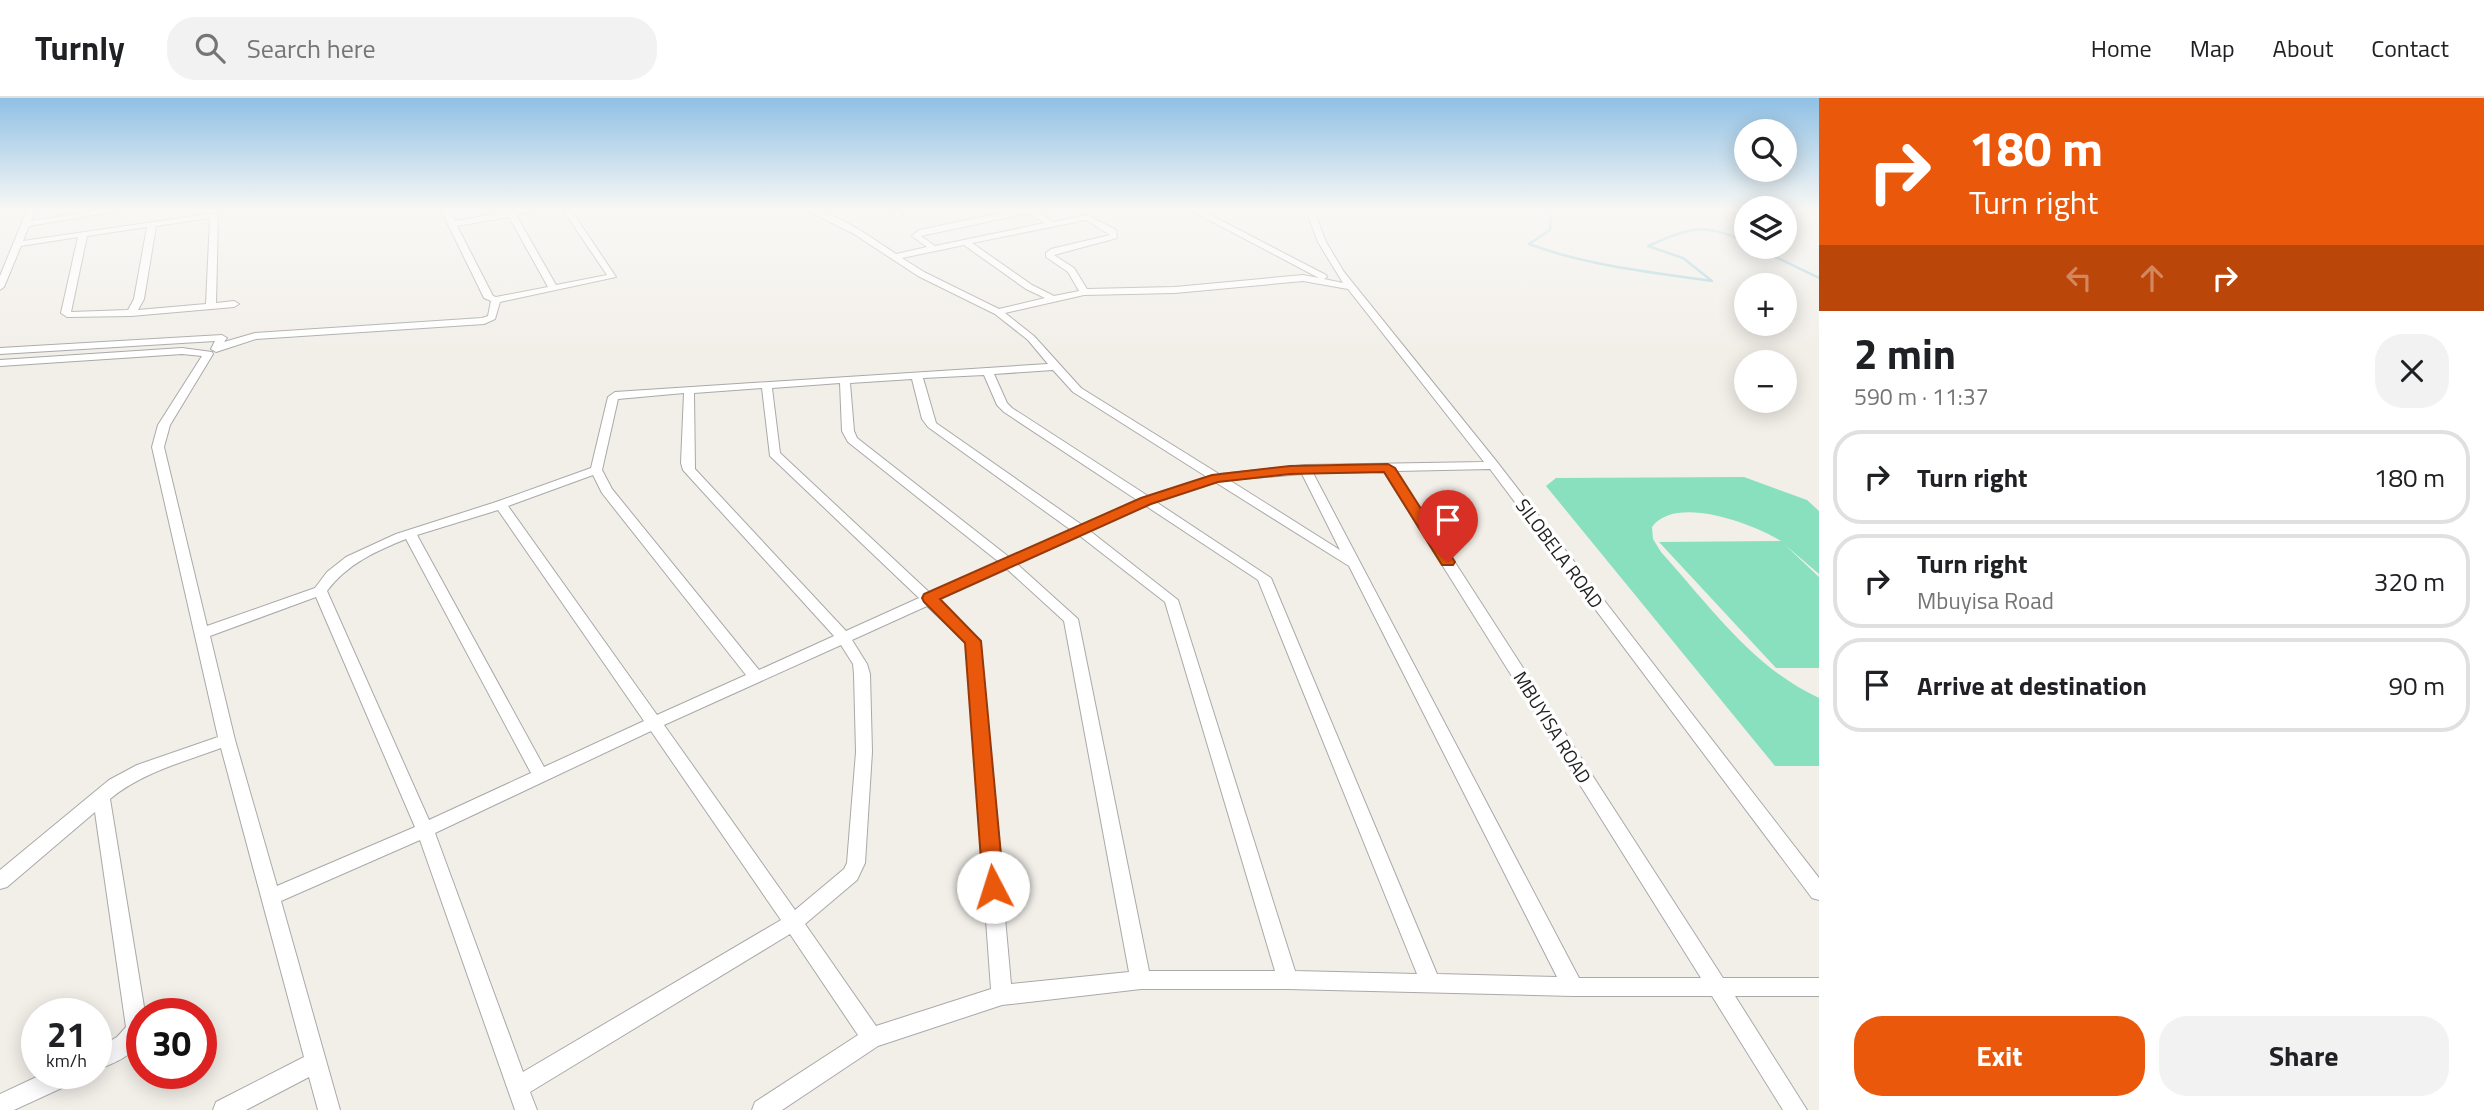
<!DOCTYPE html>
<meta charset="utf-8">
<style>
body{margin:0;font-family:"Titillium Web",sans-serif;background:#f2f2f2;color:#202124;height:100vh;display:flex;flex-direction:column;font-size:26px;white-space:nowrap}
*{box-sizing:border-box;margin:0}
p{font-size:23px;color:#757577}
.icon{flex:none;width:38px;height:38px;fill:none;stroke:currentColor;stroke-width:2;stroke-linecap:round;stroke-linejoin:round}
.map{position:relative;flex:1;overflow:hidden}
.side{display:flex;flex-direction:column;background:#fff;width:665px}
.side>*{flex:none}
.top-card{background:#ea580c;color:#fff;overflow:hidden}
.controls{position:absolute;left:1734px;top:21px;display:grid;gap:14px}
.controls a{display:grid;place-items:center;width:63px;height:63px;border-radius:50%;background:#fff;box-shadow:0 4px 18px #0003;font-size:35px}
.speed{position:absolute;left:21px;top:900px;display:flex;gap:14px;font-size:35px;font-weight:700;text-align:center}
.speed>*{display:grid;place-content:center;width:91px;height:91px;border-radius:50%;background:#fff;box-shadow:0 4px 18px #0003;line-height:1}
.speed small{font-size:18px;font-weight:400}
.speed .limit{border:10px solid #d22;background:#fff;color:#111}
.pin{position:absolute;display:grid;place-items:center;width:60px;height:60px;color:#fff;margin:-72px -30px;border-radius:50% 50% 50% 0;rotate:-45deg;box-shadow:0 0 7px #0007}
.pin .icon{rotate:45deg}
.me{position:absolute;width:77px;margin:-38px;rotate:355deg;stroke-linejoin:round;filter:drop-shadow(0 0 5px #0008)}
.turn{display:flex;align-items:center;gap:24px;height:147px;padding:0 35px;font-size:32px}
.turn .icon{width:91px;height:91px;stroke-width:2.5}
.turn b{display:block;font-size:49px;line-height:60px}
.lanes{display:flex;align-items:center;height:66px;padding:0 35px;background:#0003;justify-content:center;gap:35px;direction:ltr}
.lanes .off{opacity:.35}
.round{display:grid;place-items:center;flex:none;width:74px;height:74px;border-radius:28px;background:#f2f2f2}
.summary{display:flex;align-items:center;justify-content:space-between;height:119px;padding:0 35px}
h1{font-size:42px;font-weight:700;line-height:52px}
.button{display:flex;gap:14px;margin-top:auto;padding:14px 35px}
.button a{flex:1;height:80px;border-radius:28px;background:#ea580c;color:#fff;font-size:28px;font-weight:700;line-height:80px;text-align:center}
.button a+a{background:#f2f2f2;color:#202124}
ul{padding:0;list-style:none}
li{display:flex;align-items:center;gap:21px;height:94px;margin:0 14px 10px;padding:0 21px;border:4px solid #e0e0e0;border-radius:28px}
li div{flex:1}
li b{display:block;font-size:26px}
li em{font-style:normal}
header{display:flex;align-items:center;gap:42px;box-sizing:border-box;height:98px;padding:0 35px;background:#fff;border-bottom:2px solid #e0e0e0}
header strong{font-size:33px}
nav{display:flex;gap:38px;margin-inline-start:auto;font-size:24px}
.search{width:490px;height:63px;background:#f2f2f2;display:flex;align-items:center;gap:18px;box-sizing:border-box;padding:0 24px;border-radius:28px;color:#757577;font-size:26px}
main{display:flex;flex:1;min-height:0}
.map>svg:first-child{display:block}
.pitch{fill:#88e0be}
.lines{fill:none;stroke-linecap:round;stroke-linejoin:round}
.stream{stroke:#aad3df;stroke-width:2.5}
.minor-casing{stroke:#a9a9a9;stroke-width:2}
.minor{fill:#fff;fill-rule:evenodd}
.route{fill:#ea580c;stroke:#983908;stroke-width:2}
.labels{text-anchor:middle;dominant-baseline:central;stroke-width:7;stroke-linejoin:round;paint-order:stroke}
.street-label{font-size:19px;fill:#222;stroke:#fff}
</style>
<header>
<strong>Turnly</strong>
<div class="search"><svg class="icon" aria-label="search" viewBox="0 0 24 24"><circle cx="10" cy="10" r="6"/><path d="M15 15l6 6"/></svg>Search here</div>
<nav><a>Home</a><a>Map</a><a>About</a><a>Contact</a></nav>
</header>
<main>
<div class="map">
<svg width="1819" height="1012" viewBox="0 0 1819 1012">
<rect width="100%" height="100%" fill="#f2efe9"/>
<path class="pitch" d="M 1744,379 L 1807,402 L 1819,413 L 1819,476 L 1784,446 L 1819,479 L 1819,570 L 1776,570 L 1659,444 L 1781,443 C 1754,426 1675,396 1652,429 L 1653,441 L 1661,454 C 1709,507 1753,570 1819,600 L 1819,668 L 1775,668 L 1546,388 L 1556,380 Z"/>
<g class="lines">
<path class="stream" d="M 1551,112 L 1550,132 L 1529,146 C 1588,168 1650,174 1712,183 L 1683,160 L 1648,148 C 1689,130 1704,124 1746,144
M 1755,149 L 1819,180"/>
<g class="minor-casing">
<path id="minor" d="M 27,112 L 35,112 L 31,123 L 101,112 L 123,112 L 29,128 L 23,143 L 215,115 L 218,118 L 216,205 L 234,203 L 239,206 L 234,209 L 131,218 L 67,219 L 61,215 L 78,139 L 21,148 L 4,189 L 0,192 L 0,178 ZM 210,120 L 206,206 L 138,212 L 144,201 L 156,128 ZM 147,129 L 134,201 L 128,212 L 71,214 L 87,138 Z
M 441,112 L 449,112 L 455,123 L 518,112 L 537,112 L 516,117 L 556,187 L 607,177 L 563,112 L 571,112 L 616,179 L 500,204 L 495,221 L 484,226 L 256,241 L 216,254 L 211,251 L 215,243 L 0,256 L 0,250 L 222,237 L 227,240 L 224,244 L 255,235 L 482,220 L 488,218 L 491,203 L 484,200 ZM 509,119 L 548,189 L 496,199 L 493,198 L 457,128 Z
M 806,112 C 835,112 872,140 896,156 L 927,149 L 912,138 L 919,132 L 1016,112 L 1035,112 L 1053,124 L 1087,117 L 1116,132 L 1117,140 L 1054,157 L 1074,170 L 1087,191 L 1175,189 L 1303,177 L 1319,180 L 1190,112 L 1201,112 L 1326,177 L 1327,179 L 1324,181 L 1343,185 L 1318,144 L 1306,112 L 1314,112 L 1326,144 L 1344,174 L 1497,364 L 1819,780 L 1819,802 L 1812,800 L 1490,371 L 1396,373 L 1723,880 L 1819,880 L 1819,898 L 1735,898 L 1807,1012 L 1783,1012 L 1712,898 L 1573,898 L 1288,891 L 1141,891 L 1002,907 L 878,948 L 782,1012 L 752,1012 L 755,1004 L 858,937 L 790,836 L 530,994 L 537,1012 L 515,1012 L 420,742 L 281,803 L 340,1012 L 318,1012 L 309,979 L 246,1012 L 213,1012 L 216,1004 L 304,959 L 221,650 C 183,664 141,675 110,701 L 145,915 L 142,915 C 142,924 144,937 140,944 C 133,958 110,967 96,972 L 96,951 L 117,939 L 126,929 L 95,714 L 7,789 L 0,791 L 0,772 L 109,682 L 137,667 L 218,639 L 152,349 L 158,327 L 202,258 L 182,256 L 0,268 L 0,262 L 182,250 L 212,254 L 213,256 L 170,327 L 164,349 L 207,528 L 315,490 L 327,474 L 346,459 L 396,436 L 496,404 L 591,370 L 608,299 L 615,294 L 1048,266 L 1028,242 L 995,216 L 918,178 L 854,136 ZM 1028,115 L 1045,125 L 935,148 L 921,138 ZM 1086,122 L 1110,137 L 1051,151 L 1046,155 L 1046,159 L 1068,174 L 1079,193 L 1054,198 L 1032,187 L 972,145 ZM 964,147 L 1026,191 L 1045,200 L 999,211 L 924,174 L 902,160 ZM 1303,183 L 1348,191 L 1484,364 L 1305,367 L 1219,376 L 1081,290 L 1034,238 L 1005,215 L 1084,197 L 1175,195 ZM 1053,272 L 1073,294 L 1207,379 L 1148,398 L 1012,310 L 1007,305 L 994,276 ZM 984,277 L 997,307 L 1004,314 L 1137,402 L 1082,427 L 936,325 L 923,280 ZM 912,281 L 922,321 L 928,329 L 1071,432 L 1009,459 L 857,340 L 854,333 L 850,285 ZM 840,285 L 842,333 L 848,344 L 999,464 L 930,495 L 780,355 L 772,290 ZM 762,290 L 770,358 L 919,500 L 846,533 L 695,371 L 694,295 ZM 684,295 L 681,365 L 683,372 L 834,538 L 759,572 L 612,391 L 602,372 L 618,301 ZM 1384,374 L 1701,880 L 1579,880 L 1313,375 ZM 1302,376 L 1340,452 L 1229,382 ZM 593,377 L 602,395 L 746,577 L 657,617 L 508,408 ZM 1215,384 L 1349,468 L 1557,879 L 1437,876 L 1271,480 L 1156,404 ZM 1146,408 L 1258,482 L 1417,876 L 1295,873 L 1178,502 L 1090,433 ZM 498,412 L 644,623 L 544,669 L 417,437 ZM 1080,438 L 1165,504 L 1275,873 L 1149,873 L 1078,521 L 1017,466 ZM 406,441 L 531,675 L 429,722 L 327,493 C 347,466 376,453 406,441 ZM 1007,471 L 1064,523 L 1129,874 L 1011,886 L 980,543 L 938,502 ZM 316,499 L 415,729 L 277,788 L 235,642 L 210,538 ZM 927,508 L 966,545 L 991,891 L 876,928 L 805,826 L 857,782 L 865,765 L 872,654 L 870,576 L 867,566 L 852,542 ZM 841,547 L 853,566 L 854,576 L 856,654 L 847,765 L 844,771 L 795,812 L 664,627 ZM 651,633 L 781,822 L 523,974 L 435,735 Z
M 889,112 L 898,112 L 903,117 L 896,119 Z
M 45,975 L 80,975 L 77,983 L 14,1012 L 0,1012 L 0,996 Z"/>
</g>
<use href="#minor" class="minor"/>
</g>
<linearGradient id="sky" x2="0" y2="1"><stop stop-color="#8fc0e4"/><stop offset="0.44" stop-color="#f9f8f5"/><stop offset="1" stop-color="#f9f8f5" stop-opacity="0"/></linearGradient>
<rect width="1819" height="254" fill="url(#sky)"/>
<path class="route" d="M 1388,366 L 1395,370 L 1455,464 L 1453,467 L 1442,467 L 1384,374 L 1290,376 L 1218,384 L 1151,406 L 940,501 L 981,543 L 1004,789 L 1001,795 L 993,798 L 986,795 L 983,789 L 965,545 L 924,504 L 922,500 L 924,496 L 1141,400 L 1212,377 L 1290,368 Z"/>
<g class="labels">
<g class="street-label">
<text transform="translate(1560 455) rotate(53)">SILOBELA ROAD</text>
<text transform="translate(1553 629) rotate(58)">MBUYISA ROAD</text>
</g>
</g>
</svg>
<div class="controls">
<a><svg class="icon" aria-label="search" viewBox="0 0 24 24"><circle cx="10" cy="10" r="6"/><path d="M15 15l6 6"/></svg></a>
<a><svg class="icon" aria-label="layers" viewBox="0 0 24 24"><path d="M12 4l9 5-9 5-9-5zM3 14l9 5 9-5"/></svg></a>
<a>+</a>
<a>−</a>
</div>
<div class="speed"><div>21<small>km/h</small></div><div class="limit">30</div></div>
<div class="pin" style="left:1448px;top:464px;background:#d93025"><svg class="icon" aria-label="arrive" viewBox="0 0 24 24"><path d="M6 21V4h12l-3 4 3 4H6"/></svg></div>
<svg class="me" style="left:993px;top:789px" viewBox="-20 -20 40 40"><circle r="19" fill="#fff"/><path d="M0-13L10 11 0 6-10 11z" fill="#ea580c"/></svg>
</div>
<section class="side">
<div class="top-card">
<div class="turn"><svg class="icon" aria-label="right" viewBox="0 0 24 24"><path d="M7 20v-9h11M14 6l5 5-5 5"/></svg><div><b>180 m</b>Turn right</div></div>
<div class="lanes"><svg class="icon off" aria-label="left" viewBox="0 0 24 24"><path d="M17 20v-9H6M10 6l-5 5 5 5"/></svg><svg class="icon off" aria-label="ahead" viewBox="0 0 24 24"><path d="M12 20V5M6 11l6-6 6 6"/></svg><svg class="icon" aria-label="right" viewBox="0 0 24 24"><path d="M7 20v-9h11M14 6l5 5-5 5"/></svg></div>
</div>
<div class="summary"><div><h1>2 min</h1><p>590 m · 11:37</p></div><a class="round"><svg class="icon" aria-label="close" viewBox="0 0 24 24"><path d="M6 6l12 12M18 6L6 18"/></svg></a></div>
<ul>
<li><svg class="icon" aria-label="right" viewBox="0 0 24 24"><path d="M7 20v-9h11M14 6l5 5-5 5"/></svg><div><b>Turn right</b></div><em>180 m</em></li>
<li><svg class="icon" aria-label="right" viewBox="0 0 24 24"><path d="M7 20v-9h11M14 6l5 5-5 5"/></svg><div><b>Turn right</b><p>Mbuyisa Road</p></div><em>320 m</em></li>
<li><svg class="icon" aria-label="arrive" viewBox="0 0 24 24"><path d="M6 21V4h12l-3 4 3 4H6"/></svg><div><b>Arrive at destination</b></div><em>90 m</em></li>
</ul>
<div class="button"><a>Exit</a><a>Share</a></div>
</section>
</main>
